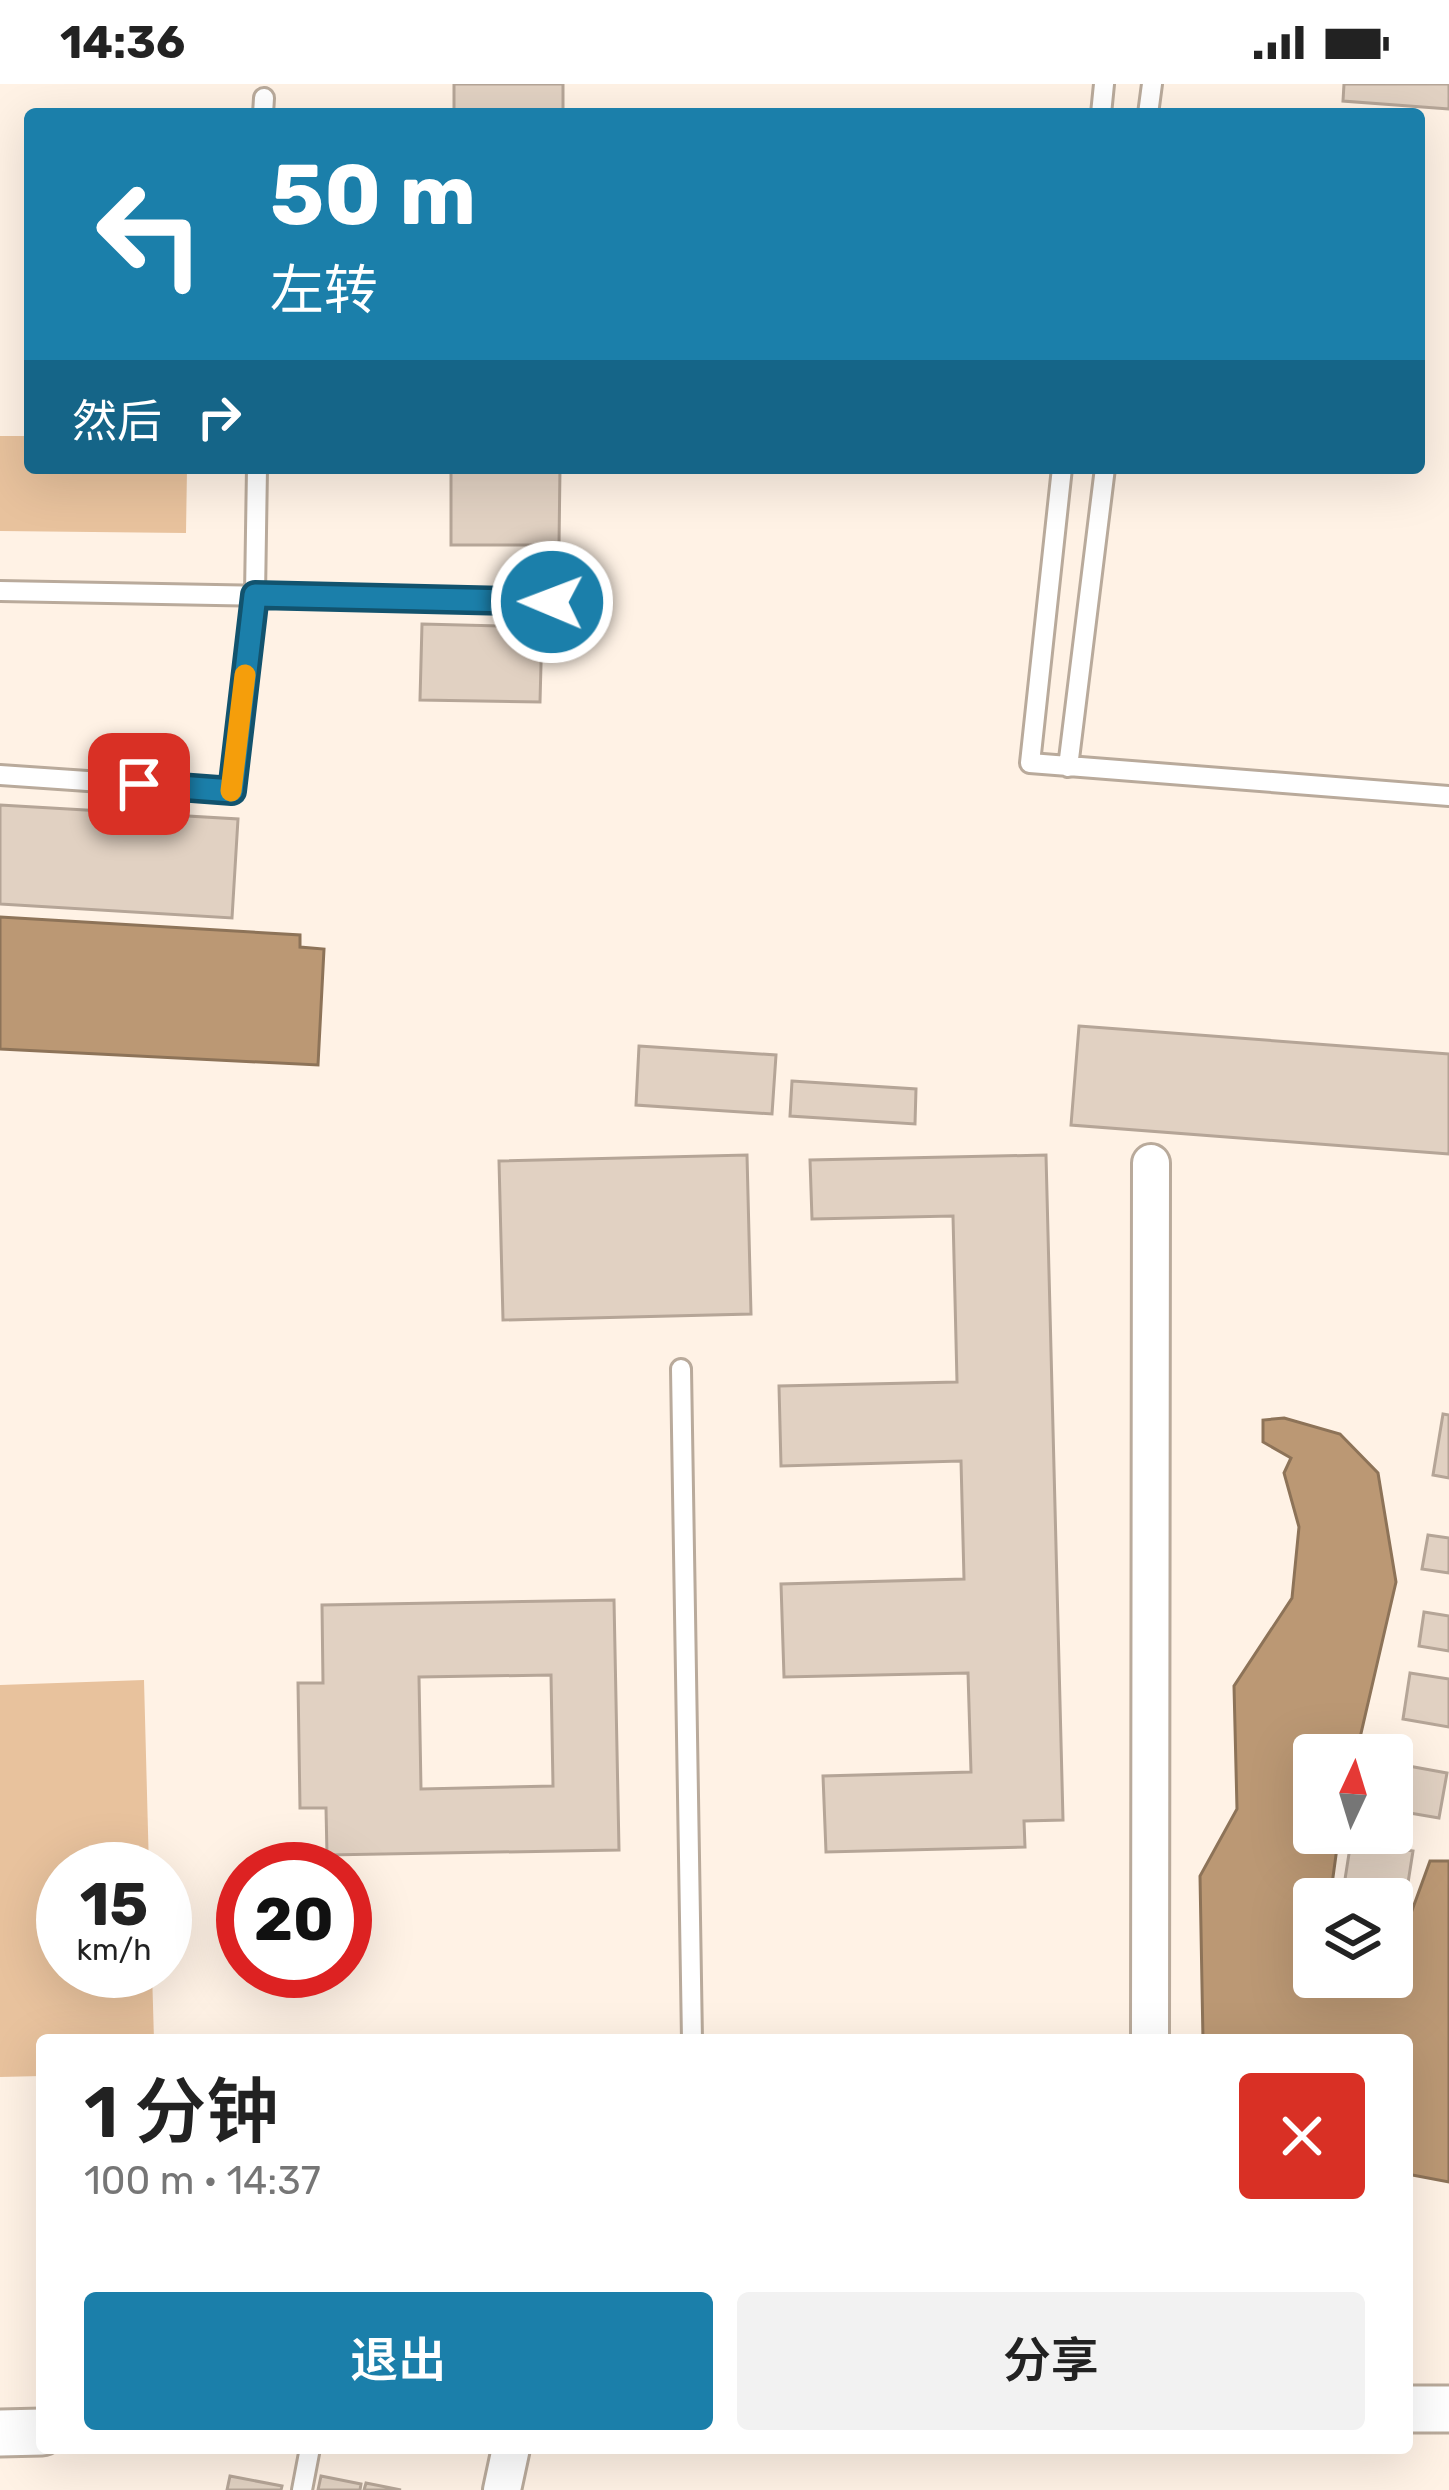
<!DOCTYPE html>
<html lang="zh">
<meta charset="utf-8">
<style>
body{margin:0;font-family:Rubik,"Noto Sans SC",sans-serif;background:#f2f2f2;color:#222;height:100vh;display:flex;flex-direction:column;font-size:45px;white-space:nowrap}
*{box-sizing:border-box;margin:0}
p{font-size:39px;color:#767676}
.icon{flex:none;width:66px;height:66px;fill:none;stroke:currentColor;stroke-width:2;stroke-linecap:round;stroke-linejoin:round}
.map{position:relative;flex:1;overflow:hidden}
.details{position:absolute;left:36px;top:1950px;width:1377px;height:420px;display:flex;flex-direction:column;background:#fff;border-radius:12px;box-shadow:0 12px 48px #0002}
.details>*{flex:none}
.guide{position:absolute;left:24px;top:24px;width:1401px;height:366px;border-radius:12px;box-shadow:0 12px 48px #0002;background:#1b7faa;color:#fff;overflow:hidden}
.needle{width:78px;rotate:4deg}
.controls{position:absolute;left:1293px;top:1650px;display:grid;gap:24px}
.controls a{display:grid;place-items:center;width:120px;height:120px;border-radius:12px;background:#fff;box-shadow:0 12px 48px #0002;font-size:60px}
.speed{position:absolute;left:36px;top:1758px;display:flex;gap:24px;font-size:60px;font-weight:700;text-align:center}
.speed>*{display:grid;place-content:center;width:156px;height:156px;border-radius:50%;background:#fff;box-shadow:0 12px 48px #0002;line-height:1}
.speed small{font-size:30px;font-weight:400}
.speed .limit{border:18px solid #d22;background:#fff;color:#111}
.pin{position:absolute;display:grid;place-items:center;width:102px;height:102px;color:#fff;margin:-51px;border-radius:24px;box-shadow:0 6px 18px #0006}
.me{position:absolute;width:132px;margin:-66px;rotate:271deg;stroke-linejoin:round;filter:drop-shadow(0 0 9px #0008)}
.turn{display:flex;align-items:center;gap:42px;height:252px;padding:0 48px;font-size:54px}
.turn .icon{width:156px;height:156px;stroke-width:2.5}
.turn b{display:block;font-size:84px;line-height:102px}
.then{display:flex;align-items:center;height:114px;padding:0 48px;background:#0003;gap:24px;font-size:45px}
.round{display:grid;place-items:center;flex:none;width:126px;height:126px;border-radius:12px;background:#f2f2f2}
.overview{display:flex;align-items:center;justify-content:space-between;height:204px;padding:0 48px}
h1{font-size:72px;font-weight:600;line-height:90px}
.cta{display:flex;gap:24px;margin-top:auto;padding:24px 48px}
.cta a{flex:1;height:138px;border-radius:12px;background:#1b7faa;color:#fff;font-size:48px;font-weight:600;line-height:138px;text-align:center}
.cta a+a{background:#f2f2f2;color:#222}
.status{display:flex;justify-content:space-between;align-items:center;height:84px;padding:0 60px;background:#fff;direction:ltr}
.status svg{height:33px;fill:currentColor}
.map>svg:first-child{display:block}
.green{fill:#e8c29d}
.water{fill:#bb9874;stroke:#8d7358;stroke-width:3}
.building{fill:#e1d1c2;stroke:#b5a597;stroke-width:3;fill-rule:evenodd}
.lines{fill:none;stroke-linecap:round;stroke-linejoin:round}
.service-casing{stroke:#b9aa9b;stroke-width:24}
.minor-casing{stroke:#b9aa9b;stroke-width:42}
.tertiary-casing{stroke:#b9aa9b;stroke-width:51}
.service{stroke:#fff;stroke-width:18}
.minor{stroke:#fff;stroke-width:36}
.tertiary{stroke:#fff;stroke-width:45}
.route-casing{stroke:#12536e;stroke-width:30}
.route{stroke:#1b7faa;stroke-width:21}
.slow{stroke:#f59e0b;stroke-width:21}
</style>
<div class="status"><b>14:36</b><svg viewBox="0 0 49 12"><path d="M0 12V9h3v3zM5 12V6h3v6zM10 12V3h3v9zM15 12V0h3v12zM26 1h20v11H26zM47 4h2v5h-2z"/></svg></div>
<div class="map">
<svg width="1449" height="2406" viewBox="0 0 1449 2406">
<rect width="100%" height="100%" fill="#fff2e5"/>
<path class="green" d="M 0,352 L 30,352 L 30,384 L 187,384 L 186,449 L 0,447 Z
M 144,1596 L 149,1785 L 63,1785 L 63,1887 L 152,1887 L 154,1956 L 42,1956 L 42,1992 L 0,1993 L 0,1601 Z"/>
<path class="water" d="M 0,833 L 300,851 L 300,863 L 324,865 L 318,981 L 0,965 Z
M 1284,1334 L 1340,1350 L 1378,1389 L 1396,1498 L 1356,1671 L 1314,1671 L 1314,1749 L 1339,1749 L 1330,1815 L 1314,1815 L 1314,1893 L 1392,1893 L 1392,1852 L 1410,1832 L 1430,1777 L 1449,1777 L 1449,2098 L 1407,2090 L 1407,1956 L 1203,1956 L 1200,1792 L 1237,1725 L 1234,1602 L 1292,1514 L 1299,1443 L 1284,1389 L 1291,1374 L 1263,1358 L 1263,1336 Z"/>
<path class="building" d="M 454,0 L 563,0 L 563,30 L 454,30 Z
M 1344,0 L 1449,0 L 1449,25 L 1343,17 Z
M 451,384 L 560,384 L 559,461 L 451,461 Z
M 422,540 L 542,543 L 540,618 L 420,616 Z
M 0,721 L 238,735 L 232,834 L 0,820 Z
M 1079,942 L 1449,970 L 1449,1070 L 1071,1041 Z
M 639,962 L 776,971 L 772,1030 L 636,1021 Z
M 792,997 L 916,1005 L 915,1040 L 790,1032 Z
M 747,1071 L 751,1230 L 503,1236 L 499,1077 Z
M 1046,1071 L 1063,1736 L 1024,1737 L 1025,1763 L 826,1768 L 823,1692 L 971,1688 L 968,1589 L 784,1593 L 781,1500 L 964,1495 L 961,1377 L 781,1382 L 779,1302 L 957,1298 L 953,1132 L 812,1135 L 810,1076 Z
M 1443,1330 L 1449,1331 L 1449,1394 L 1433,1391 Z
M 1428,1451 L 1449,1454 L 1449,1489 L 1422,1485 Z
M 614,1516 L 619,1766 L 327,1771 L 326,1724 L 300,1724 L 298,1599 L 323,1599 L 322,1521 ZM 551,1591 L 553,1702 L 421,1705 L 419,1593 Z
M 1424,1528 L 1449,1532 L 1449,1567 L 1419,1562 Z
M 1410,1589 L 1449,1595 L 1449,1643 L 1403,1635 Z
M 1392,1679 L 1447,1689 L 1439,1734 L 1392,1726 Z
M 1351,1757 L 1413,1767 L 1405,1818 L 1343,1808 Z
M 230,2392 L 282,2402 L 281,2406 L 227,2406 Z
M 321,2392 L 361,2400 L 360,2406 L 318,2406 Z
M 366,2399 L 401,2406 L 364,2406 Z"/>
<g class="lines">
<g class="service-casing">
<path id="service" d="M 263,30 L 264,14
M 1101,30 L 1104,0
M 1148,30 L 1152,0
M 1062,384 L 1030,679 L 1449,712
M 0,507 L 594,518
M 1068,683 L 1105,384
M 0,691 L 232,707 L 255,511 L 257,384
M 681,1285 L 692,1956
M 302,2406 L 310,2364"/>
</g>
<g class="minor-casing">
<path id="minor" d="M 1150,1956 L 1151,1079
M 502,2406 L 511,2364"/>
</g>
<g class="tertiary-casing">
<path id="tertiary" d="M 1407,2325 L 1449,2325
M 0,2349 L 42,2348"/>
</g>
<use href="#service" class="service"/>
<use href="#minor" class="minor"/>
<use href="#tertiary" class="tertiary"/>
</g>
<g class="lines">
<g class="route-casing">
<path id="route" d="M 139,700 L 232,707 L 255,511 L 552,518"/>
</g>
<use href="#route" class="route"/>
<path class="slow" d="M 231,707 L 245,591"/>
</g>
</svg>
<div class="controls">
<a><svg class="needle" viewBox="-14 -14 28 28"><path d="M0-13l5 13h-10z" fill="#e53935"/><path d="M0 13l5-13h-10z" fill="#767676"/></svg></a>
<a><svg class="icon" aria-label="layers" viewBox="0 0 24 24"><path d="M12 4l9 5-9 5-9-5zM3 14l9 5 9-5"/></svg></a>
</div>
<div class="speed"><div>15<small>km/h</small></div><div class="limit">20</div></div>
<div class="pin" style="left:139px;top:700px;background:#d93025"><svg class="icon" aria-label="arrive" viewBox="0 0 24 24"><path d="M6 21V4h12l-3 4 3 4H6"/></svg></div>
<svg class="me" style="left:552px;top:518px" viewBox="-20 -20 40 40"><circle r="17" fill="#1b7faa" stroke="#fff" stroke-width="3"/><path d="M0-11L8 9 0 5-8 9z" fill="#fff"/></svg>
<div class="guide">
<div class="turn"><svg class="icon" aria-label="left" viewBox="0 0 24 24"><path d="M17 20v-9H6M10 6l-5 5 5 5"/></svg><div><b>50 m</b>左转</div></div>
<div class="then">然后<svg class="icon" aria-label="right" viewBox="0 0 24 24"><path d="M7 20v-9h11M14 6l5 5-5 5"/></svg></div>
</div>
<section class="details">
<div class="overview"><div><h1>1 分钟</h1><p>100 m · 14:37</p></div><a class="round" style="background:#d93025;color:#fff"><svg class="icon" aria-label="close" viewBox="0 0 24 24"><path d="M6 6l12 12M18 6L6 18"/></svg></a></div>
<div class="cta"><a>退出</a><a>分享</a></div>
</section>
</div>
